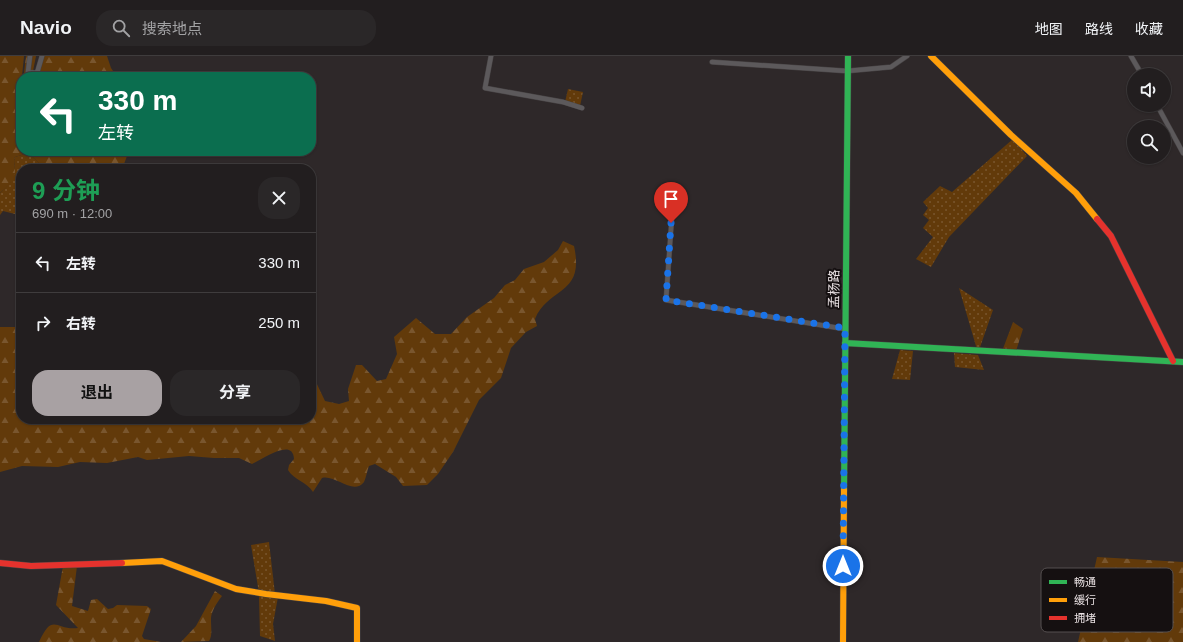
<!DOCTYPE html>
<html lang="zh">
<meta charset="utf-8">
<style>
body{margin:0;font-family:Helvetica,"Noto Sans SC",sans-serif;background:#2a2728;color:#f1f3f6;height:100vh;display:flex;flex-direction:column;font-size:15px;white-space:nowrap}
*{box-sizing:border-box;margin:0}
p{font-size:13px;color:#a2a2a4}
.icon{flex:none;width:22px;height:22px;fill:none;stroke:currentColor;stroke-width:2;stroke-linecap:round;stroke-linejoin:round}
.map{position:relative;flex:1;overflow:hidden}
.sheet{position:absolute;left:16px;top:108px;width:300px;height:260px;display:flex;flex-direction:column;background:#221e1f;border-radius:16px;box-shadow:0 1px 3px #0004,0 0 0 1px #3f3c3d}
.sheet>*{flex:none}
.banner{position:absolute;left:16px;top:16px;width:300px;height:84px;border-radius:16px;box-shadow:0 1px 3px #0004,0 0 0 1px #3f3c3d;background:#0b6e4f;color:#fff;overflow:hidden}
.controls{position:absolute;left:1127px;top:12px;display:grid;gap:8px}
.controls a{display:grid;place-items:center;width:44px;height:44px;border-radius:50%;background:#221e1f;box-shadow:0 1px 3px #0004,0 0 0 1px #3f3c3d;font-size:20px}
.pin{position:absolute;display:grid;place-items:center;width:34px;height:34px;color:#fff;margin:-41px -17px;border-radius:50% 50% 50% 0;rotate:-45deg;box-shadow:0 0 4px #0007}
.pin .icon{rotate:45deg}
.me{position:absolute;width:44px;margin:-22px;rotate:0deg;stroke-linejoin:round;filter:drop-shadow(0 0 3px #0008)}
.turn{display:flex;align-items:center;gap:14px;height:84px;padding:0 16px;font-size:18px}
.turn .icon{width:52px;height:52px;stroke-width:2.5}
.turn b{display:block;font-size:28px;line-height:34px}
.round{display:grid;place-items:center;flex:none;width:42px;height:42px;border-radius:16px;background:#2a2728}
.headline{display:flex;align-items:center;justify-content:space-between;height:68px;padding:0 16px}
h1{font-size:24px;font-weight:700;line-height:30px;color:#1e9e55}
.cta{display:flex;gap:8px;margin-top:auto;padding:8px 16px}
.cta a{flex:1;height:46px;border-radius:16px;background:#a8a1a3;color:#111;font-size:16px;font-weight:700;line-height:46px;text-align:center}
.cta a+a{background:#2a2728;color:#f1f3f6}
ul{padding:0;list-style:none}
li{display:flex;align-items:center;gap:12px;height:60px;padding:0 16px;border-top:1px solid #3f3c3d}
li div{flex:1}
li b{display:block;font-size:15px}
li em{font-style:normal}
header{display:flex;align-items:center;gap:24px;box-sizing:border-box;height:56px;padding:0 20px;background:#221e1f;border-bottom:1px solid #3f3c3d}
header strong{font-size:19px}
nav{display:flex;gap:22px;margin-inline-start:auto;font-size:14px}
.search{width:280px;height:36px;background:#2a2728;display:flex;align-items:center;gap:10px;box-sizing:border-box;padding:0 14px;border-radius:16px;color:#a2a2a4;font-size:15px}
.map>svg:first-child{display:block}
.grass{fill:url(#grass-dots)}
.forest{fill:url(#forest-firs)}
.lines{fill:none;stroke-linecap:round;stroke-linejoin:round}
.street-casing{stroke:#474344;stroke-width:5.5}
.fast-casing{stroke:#474344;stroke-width:7}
.slow-casing{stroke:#474344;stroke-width:7}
.jam-casing{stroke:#474344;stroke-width:7}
.street{stroke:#5c595b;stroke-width:4.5}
.fast{stroke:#30b455;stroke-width:6}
.slow{stroke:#ff9f0a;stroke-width:6}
.jam{stroke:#e5322d;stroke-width:6}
.route{stroke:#1a73e8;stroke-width:7;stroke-dasharray:0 12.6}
.labels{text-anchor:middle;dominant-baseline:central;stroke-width:4;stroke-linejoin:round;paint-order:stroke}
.street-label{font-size:13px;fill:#eae2e4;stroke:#151011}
.key{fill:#151011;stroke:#554f50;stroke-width:1}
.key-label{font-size:11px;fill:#eae2e4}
</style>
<header>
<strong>Navio</strong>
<div class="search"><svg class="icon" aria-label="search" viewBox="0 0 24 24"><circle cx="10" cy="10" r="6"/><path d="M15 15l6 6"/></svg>搜索地点</div>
<nav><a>地图</a><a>路线</a><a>收藏</a></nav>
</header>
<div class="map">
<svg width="1183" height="586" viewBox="0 0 1183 586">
<defs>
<pattern id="grass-dots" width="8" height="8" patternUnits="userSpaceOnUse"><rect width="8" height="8" fill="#623a0a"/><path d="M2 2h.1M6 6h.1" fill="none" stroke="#79562e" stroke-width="1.8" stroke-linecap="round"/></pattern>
<pattern id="forest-firs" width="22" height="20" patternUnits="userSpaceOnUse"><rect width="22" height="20" fill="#623a0a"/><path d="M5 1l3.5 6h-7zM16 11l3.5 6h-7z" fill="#79562e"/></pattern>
</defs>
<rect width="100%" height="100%" fill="#2e2829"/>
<path class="grass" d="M 568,33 L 583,36 L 580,50 L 565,46 Z
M 1013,83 L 1027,100 L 949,181 L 931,211 L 916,203 L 933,181 L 923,172 L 929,164 L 923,159 L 928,152 L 923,146 L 940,130 L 952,136 Z
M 28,97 L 46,113 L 21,113 L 21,147 L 15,158 L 3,155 L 0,159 L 0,137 C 6,132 15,123 15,114 C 15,108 13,106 15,101 Z
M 959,232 L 993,254 L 978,297 Z
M 900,294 L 913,295 L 910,324 L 892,323 Z
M 954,297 L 978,299 L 984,314 L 955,311 Z
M 269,486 L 275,538 L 259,537 L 251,489 Z
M 259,540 L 278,541 L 273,568 L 275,585 L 260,580 Z"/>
<path class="forest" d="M 0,0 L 24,0 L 22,20 L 24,21 L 21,21 L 21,95 L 129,95 L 122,113 L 46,113 L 28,97 L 15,101 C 13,106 15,108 15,114 C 16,124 7,131 0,137 Z
M 26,0 L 36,0 L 33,15 L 27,19 L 24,17 Z
M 40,0 L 107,0 L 111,12 L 117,21 L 29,21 L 36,15 Z
M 563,185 L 574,190 C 585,240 549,230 535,263 L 537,270 L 526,276 L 511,292 L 501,322 L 479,344 L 453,396 L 438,418 L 427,429 L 403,430 L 396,421 L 375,408 L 369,410 C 367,415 366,422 364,426 C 353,440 335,418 322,422 L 313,436 C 307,426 294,424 288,414 L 289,409 L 294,403 C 293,381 262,404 252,408 L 239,402 L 214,402 L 189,400 L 147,404 L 138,401 L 107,407 L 80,406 L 58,411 L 22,410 L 0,416 L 0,271 L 21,271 L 21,363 L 311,363 L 311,323 L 315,324 L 325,345 L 339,348 L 349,345 L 348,333 L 356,309 L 362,309 L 377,325 L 386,323 L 397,298 L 394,281 L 416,262 L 435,278 L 451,278 L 467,261 L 494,242 L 505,229 L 515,224 L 524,213 L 544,206 L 558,194 Z
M 1013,266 L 1023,273 L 1015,298 L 1001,298 Z
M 1097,501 L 1183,506 L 1183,586 L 1078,586 Z
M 63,510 L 77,510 L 72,550 L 88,555 L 91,544 L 97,543 L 108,553 L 113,552 L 117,549 L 147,550 L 151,553 L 142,580 L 144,583 L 161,586 L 39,586 C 53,555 56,575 78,572 L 56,549 Z
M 215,535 L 222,540 C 218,545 214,551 212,557 C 209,565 214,578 209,585 L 181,586 L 196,570 Z"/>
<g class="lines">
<g class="street-casing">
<path id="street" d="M 30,0 L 28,16 L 37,17 L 42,0
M 491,0 L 485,32 L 563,46 L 582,52
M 1131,0 L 1142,19
M 712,6 L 847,15 L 891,11 L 907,0
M 1157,49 L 1183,97
M 672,159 L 666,244 L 845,273"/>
</g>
<g class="fast-casing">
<path id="fast" d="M 845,287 L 1183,306
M 844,434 L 848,0"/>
</g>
<g class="slow-casing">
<path id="slow" d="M 931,0 L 1011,79 L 1076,137 L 1097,163
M 122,507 L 162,505 L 236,533 L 266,538 L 326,545 L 357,552 L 357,586
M 843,586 L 844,434"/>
</g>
<g class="jam-casing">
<path id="jam" d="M 1097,163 L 1111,180 L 1173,305
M 0,507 L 31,510 L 122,507"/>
</g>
<use href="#street" class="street"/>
<use href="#fast" class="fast"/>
<use href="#slow" class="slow"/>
<use href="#jam" class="jam"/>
</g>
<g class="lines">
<path class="route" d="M 671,167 L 666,244 L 845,272 L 843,510"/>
</g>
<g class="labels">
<g class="street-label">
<text transform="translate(834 233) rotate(-89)">孟杨路</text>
</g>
</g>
<rect x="1041" y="512" width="132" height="64" rx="6" class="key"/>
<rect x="1049" y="524" width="18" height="4" fill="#30b455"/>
<rect x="1049" y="542" width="18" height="4" fill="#ff9f0a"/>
<rect x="1049" y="560" width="18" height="4" fill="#e5322d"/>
<g class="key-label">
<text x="1074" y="530">畅通</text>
<text x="1074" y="548">缓行</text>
<text x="1074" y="566">拥堵</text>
</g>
</svg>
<div class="controls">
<a><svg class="icon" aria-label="sound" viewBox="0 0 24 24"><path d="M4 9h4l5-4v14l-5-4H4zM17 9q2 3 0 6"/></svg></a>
<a><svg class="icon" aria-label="search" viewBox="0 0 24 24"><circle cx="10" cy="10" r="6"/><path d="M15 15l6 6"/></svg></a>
</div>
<div class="pin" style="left:671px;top:167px;background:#d93025"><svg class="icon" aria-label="arrive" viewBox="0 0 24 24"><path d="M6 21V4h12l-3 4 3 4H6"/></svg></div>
<svg class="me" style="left:843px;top:510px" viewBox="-20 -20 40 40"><circle r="17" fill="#1a73e8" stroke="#fff" stroke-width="3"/><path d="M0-11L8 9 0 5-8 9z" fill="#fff"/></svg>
<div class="banner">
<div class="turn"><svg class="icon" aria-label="left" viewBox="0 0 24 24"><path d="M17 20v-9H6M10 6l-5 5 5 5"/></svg><div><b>330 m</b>左转</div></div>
</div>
<section class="sheet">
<div class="headline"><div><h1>9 分钟</h1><p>690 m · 12:00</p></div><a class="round"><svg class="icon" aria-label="close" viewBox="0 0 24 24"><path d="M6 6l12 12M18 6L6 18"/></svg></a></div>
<ul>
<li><svg class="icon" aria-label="left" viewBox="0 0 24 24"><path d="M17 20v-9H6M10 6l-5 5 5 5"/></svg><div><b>左转</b></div><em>330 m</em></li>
<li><svg class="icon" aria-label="right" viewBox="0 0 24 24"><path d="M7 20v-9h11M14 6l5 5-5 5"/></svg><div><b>右转</b></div><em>250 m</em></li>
</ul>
<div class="cta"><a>退出</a><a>分享</a></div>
</section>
</div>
